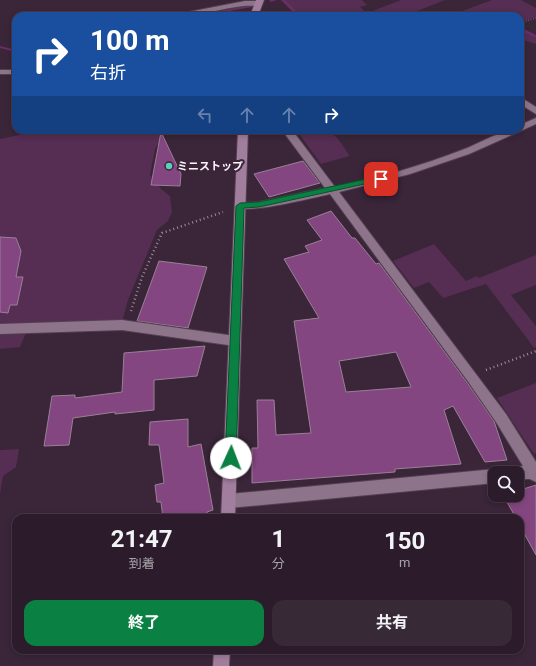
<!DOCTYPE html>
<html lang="ja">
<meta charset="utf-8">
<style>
body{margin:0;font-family:Roboto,"Noto Sans JP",sans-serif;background:#382937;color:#f1f3f6;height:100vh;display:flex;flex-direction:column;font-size:15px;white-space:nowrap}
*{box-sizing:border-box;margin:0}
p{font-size:13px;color:#a6a1a9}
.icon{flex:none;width:22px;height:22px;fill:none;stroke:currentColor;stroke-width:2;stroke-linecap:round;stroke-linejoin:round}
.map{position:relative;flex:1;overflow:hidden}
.panel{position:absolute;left:12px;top:514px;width:512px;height:140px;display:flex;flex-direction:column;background:#2c1c2b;border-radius:12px;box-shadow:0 2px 6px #0003,0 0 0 1px #483a47}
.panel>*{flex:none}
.top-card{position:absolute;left:12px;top:12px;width:512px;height:122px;border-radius:12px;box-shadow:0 2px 6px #0003,0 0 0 1px #483a47;background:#1a4fa0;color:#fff;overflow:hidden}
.fabs{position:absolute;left:488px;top:466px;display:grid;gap:8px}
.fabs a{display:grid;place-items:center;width:36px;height:36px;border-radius:8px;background:#2c1c2b;box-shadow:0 2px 6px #0003,0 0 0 1px #483a47;font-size:20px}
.pin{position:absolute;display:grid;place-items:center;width:34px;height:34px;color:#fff;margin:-17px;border-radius:8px;box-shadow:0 2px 6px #0006}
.me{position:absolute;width:44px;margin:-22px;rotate:2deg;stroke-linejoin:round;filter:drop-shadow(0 0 3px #0008)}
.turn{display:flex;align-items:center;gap:14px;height:84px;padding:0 12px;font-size:18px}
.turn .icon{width:52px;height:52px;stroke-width:2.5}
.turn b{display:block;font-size:28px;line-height:34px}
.lanes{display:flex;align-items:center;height:38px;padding:0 12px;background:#0003;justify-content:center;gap:20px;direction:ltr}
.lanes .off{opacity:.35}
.eta{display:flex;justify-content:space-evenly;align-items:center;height:68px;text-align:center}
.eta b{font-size:24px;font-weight:700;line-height:28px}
.action{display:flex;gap:8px;margin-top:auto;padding:8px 12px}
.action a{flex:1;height:46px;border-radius:12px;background:#0b8043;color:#fff;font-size:16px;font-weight:700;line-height:46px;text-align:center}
.action a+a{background:#382937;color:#f1f3f6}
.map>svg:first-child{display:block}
.green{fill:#562d53}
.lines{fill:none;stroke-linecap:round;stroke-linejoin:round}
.stream{fill:#6a2e67;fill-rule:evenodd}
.building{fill:#844680;stroke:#998096;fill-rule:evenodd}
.lane-casing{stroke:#524050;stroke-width:2}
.street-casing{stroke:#524050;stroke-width:2}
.secondary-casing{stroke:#524050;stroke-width:2}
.path-far1{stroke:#9c8b9b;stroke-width:1.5;stroke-dasharray:0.5 2;stroke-linecap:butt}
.path{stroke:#9c8b9b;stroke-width:2.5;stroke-dasharray:1 3;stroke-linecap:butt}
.lane{fill:#8d748a;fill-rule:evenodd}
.street{fill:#8d748a;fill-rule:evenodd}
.secondary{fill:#a17e9d;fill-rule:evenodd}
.route{fill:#0b8043;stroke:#07532c}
.poi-dot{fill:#5dceb9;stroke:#3a2539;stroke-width:1.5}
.labels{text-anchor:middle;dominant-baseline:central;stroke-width:4;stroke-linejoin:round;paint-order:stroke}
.poi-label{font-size:11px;font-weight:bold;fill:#fef0fc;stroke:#3a2539;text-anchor:start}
</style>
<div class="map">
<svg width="536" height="666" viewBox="0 0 536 666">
<rect width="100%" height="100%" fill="#3a2539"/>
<path class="green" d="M 284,0 L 362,0 L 367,5 L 360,7 L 367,13 L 401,0 L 445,0 L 405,16 L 300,16 Z
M 492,0 L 521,0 L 536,8 L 536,17 L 520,22 L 520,16 L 449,16 Z
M 520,28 L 536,37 L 536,44 L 520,39 Z
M 43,130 L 167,130 L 155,149 L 150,175 L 161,189 L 170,196 L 172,212 L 168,221 L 157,230 L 128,300 L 122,322 L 58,332 L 26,333 L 20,347 L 0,349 L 0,139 Z
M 311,130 C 337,130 336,137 350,156 L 321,164 L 300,135 Z
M 434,244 L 466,281 L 477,276 L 479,278 L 536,255 L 536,285 L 511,295 L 536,326 L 536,347 L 534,348 L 486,284 L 443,298 L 429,282 L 414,288 L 393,261 Z
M 536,383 L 536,453 L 534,454 L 497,398 Z
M 19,449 L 16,467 L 3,476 L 0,494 L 0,450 Z"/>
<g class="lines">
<path class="stream" d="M 270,0 L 277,0 L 271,2 L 269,1 Z
M 281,0 L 285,0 L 301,16 L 297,16 Z
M 250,5 L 252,5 L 252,7 L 202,16 L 193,16 Z
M 520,27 L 536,35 L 536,38 L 520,30 Z
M 0,46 L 16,50 L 16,52 L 0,48 Z"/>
</g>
<path class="building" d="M 161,132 L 181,174 L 180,186 L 151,185 Z
M 303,161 L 320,183 L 269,197 L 254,174 Z
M 331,211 L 352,238 L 355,238 L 376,264 L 379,263 L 466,381 L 494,421 L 507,460 L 485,462 L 453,406 L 444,410 L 461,464 L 395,469 L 395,472 L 252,483 L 252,448 L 258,448 L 257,400 L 274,400 L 276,435 L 311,433 L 294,321 L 319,318 L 284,259 L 309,252 L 305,246 L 322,240 L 307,220 ZM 396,352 L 411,387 L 346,392 L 339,361 Z
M 0,237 L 16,238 L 21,251 L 16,277 L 23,277 L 17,305 L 10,305 L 8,313 L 0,312 Z
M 159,261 L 207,267 L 188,328 L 137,321 Z
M 205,346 L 197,376 L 154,380 L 154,410 L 115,414 L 115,412 L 73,418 L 69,445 L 44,446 L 52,396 L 75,395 L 75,398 L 122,392 L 124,353 Z
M 188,419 L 188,447 L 201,444 L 213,510 L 207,512 L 208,518 L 163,518 L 161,502 L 157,502 L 155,485 L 164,483 L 159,445 L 149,445 L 150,422 Z
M 536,485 L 536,555 L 520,526 L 520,518 L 516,518 L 503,495 L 517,495 L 517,491 Z"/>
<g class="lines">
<g class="lane-casing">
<path id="lane" d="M 520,97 L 536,107 L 536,114 L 520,104 Z
M 122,320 L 235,336 L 239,338 L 241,341 L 239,344 L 235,346 L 122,330 L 0,334 L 0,324 Z"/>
</g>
<g class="street-casing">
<path id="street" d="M 245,1 L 258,1 L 262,3 C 257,7 250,5 243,6 C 220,9 198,16 174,16 L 178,14 Z
M 0,70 L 16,70 L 16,74 L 0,74 Z
M 536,118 L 536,124 L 469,154 L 410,174 L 339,192 L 506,414 L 536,462 L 536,482 L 530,479 L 517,479 L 517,473 L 510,473 L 512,468 L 523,466 L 496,422 L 467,380 L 330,194 C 316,197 242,216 235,206 L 240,203 L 259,202 L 325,188 L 282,130 L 292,130 L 335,187 C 378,178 421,166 462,150 C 481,143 499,130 520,130 L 520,125 Z
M 495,469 L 501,473 L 495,473 L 495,483 L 229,508 L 224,506 L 222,501 L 224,496 L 229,494 Z"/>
</g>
<g class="secondary-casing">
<path id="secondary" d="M 256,0 L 264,0 L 258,16 L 250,16 Z
M 238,130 L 248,130 L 235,518 L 221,518 Z
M 214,650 L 230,650 L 229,666 L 213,666 Z"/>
</g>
<path class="path-far1" d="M 526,21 L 536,18"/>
<path class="path" d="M 131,311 L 142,277 L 162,233 L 223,212
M 486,370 L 536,351"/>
<use href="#lane" class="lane"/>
<use href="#street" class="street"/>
<use href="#secondary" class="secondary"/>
</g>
<path class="route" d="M 381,176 L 383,177 L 383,180 L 259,207 L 244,208 L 236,458 L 234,461 L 231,462 L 227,461 L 225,458 L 236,206 L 240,203 L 259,202 Z"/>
<circle class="poi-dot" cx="169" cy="166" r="4"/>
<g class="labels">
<g class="poi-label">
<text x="177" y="166">ミニストップ</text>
</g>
</g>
</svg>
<div class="fabs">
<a><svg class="icon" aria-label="search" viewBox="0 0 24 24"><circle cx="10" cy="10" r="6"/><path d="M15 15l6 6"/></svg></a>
</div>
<div class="pin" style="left:381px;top:179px;background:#d93025"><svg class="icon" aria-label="arrive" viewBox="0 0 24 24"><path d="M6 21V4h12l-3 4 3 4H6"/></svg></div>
<svg class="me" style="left:231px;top:458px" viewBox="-20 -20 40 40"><circle r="19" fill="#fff"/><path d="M0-13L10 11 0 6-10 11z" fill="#0b8043"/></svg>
<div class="top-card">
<div class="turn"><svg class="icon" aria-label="right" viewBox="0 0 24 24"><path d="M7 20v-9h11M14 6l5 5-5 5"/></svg><div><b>100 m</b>右折</div></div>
<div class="lanes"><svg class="icon off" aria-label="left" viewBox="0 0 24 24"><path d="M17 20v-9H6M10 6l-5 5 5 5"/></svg><svg class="icon off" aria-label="ahead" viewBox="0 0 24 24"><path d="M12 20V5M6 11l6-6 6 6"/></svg><svg class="icon off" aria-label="ahead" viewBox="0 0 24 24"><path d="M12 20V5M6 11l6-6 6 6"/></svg><svg class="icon" aria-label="right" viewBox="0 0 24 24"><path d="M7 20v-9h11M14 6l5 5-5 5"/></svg></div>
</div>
<section class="panel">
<div class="eta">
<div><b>21:47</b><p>到着</p></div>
<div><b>1</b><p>分</p></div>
<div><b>150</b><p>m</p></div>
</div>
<div class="action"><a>終了</a><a>共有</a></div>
</section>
</div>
